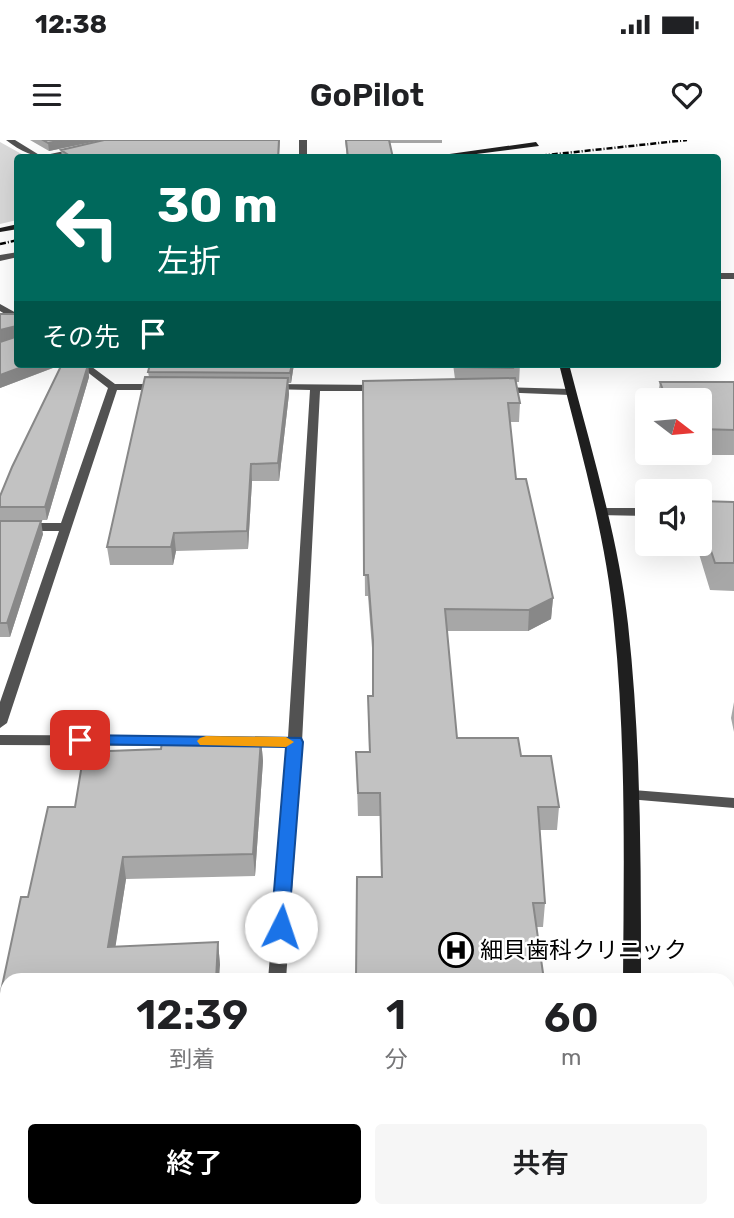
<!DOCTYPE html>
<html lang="ja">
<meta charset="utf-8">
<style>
body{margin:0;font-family:Rubik,"Noto Sans JP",sans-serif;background:#f6f6f6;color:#202124;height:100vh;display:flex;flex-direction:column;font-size:26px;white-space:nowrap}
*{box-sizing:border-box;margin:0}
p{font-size:23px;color:#757577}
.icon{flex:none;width:38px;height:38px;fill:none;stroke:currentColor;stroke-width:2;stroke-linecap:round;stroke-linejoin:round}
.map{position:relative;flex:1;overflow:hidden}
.sheet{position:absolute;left:0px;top:833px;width:735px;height:245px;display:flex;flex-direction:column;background:#fff;border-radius:21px 21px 0 0;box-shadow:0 7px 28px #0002}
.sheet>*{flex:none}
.hud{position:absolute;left:14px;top:14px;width:707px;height:214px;border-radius:7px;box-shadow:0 7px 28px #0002;background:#00695c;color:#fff;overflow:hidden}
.needle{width:46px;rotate:106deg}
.buttons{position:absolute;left:635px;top:248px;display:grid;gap:14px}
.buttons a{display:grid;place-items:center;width:77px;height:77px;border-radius:7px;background:#fff;box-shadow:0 7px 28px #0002;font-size:35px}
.pin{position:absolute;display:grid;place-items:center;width:60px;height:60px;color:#fff;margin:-30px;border-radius:14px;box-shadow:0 4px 10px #0006}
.me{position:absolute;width:77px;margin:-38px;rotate:4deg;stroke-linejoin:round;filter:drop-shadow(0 0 5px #0008)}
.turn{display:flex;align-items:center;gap:24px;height:147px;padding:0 28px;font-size:32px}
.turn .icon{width:91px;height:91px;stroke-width:2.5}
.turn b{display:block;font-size:49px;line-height:60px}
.then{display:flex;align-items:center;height:66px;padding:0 28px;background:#0003;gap:14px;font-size:26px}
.eta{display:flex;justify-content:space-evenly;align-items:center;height:119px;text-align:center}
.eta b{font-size:42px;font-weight:600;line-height:49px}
.button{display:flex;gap:14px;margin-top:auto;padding:14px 28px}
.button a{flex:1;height:80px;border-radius:7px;background:#000;color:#fff;font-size:28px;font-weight:600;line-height:80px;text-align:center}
.button a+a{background:#f6f6f6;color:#202124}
.status{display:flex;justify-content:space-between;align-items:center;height:49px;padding:0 35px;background:#fff;direction:ltr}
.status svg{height:19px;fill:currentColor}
header{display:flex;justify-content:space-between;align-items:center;height:91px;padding:0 28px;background:#fff;font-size:32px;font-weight:600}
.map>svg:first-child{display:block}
.green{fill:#d9d9d9}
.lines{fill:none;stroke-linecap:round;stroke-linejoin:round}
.lane{fill:#525252;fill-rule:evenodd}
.street{fill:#525252;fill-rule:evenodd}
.secondary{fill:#1f1f1f;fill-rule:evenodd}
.rail{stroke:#000;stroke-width:2.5;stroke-dasharray:6 2 1 2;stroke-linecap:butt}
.wall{fill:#a7a7a7}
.shaded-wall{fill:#888}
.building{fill:#c2c2c2;stroke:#888;stroke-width:2}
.route{fill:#1a73e8;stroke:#114b97;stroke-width:2}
.slow{fill:#f59e0b}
.labels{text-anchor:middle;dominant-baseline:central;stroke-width:5;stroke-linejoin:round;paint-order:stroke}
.near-poi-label{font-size:23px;fill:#000;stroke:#fff;text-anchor:start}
</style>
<div class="status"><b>12:38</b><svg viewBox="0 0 49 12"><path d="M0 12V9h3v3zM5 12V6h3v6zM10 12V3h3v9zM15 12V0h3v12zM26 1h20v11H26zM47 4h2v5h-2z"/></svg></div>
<header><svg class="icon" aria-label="menu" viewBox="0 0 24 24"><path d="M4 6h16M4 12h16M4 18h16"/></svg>GoPilot<svg class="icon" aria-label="heart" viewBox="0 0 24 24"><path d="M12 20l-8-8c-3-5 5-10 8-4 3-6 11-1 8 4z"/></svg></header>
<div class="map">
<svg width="734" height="1078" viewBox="0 0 734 1078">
<rect width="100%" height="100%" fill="#fff"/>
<path class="green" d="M 0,2 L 27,17 L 18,18 L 17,80 L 0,84 Z"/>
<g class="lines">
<path class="lane" d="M 718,133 L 734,133 L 734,139 L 718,139 Z
M 602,368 L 648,368 L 648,376 L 598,375 L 598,369 Z"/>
<path class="street" d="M 6,0 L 15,0 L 41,16 L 78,8 L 82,10 C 54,24 30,19 6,0 Z
M 299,0 L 307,0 L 307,18 L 299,18 Z
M 18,112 L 18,117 L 0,121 L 0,115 Z
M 0,164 L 18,174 L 18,182 L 0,171 Z
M 77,224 L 88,224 L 115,244 L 159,244 L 164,247 L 159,250 L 117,250 L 7,583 L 0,588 L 0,562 L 59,391 L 0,391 L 0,383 L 61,383 L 108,248 Z
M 270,244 L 380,245 L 385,248 L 380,251 L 320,251 L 302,602 L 286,840 L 268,840 L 287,607 L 243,607 L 236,602 L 243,597 L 288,597 L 310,250 L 266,249 L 265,247 Z
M 501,247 L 570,249 L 575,252 L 570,255 L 497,252 L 497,248 Z
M 0,595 L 216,596 L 223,601 L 216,606 L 0,605 Z
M 633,650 L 734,658 L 734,668 L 628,659 L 625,655 L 628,651 Z
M 0,976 L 7,976 L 7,992 L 0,992 Z"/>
<path class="secondary" d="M 536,2 L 539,6 L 445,18 L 421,18 Z
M 18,84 L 18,89 L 0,92 L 0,88 Z
M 559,224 L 569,224 C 591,309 618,396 628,484 C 641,602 641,721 641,840 L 623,840 C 624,721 626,603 614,484 C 606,396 580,309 559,224 Z
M 602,1071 L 622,1071 L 621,1078 L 601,1078 Z"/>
<path class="rail" d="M 519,18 L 687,0
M 0,104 L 18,100"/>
</g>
<path class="wall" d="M 30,0 L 102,0 L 49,11 Z
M 104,0 L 280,0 L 279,18 L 62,18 L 61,10 Z
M 345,0 L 442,0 L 442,3 L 390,3 L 393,18 L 347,18 Z
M 0,174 L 18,174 L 18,224 L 86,224 L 88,225 L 89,237 L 47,380 L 0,380 L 0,356 L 12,327 L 61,225 L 0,248 Z
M 294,224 L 291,243 L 288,243 L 289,254 L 279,341 L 252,341 L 248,409 L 176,411 L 173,425 L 110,425 L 107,407 L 149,237 L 148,232 Z
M 453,224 L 520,224 L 519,242 L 516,242 L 520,263 L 519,282 L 510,282 L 516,339 L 553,458 L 551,479 L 528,491 L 447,491 L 457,598 L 521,616 L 559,667 L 557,690 L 539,690 L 545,763 L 543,787 L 536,787 L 381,737 L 380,676 L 358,676 L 356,612 L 369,612 L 368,556 L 373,556 L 373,521 L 368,456 L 365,456 L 363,241 L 455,239 Z
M 660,242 L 734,242 L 734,315 L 673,315 L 672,313 L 700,313 L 700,261 L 657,261 Z
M 700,361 L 734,362 L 734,451 L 710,450 L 696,404 L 700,404 Z
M 0,381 L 43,394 L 10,497 L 0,497 Z
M 734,562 L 734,592 L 731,578 Z
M 261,599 L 263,621 L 255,736 L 126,739 L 115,807 L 218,802 L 220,825 L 7,840 L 7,943 L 0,943 L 0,851 L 1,851 L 28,757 L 75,667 L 161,609 Z
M 734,982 L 734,1078 L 721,1078 L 721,1071 L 728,1071 Z
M 0,1018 L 154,1071 L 151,1078 L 0,1078 Z"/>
<path class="shaded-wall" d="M 63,0 L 102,0 L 49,11 L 48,3 Z
M 16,186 L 17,197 L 0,202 L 0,190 Z
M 30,224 L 63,224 L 0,248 L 0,235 Z
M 292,224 L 294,224 L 291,243 L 290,233 Z
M 88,225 L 89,237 L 47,380 L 45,367 Z
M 288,238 L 289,254 L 279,341 L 278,323 Z
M 251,324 L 252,341 L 248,409 L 247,391 Z
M 41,381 L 43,394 L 10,497 L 7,483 Z
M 174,393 L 176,411 L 173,425 L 171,407 Z
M 553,458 L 551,479 L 528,491 L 529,470 Z
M 261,599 L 263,621 L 255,736 L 253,714 Z
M 123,717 L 126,739 L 112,829 L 108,807 Z
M 218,802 L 220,825 L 219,840 L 216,840 Z
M 141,1071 L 154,1071 L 151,1078 L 137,1078 Z
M 374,1071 L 382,1071 L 380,1078 L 372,1078 Z"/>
<path class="building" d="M 43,0 L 63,0 L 48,3 Z
M 104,0 L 279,0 L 278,18 L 73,18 L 61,10 Z
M 346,0 L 389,0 L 393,18 L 348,18 Z
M 0,174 L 18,174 L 18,188 L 16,186 L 0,190 Z
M 18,196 L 18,224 L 30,224 L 0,235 L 0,202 Z
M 62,224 L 86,224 L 88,225 L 45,367 L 0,367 L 0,356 L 12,327 Z
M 150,224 L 292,224 L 290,233 L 148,232 Z
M 456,224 L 512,224 L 513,228 L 457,227 Z
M 145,237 L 288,238 L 278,323 L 251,324 L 247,391 L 174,393 L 171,407 L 107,407 Z
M 515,238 L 520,263 L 508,263 L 516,339 L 526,339 L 553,458 L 529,470 L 445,469 L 457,598 L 518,598 L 521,616 L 551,616 L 559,667 L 538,667 L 545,763 L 533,763 L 544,840 L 356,840 L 357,737 L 382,737 L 380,653 L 358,653 L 356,612 L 370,612 L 368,556 L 373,556 L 373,500 L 368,435 L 364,435 L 363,241 Z
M 660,242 L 734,242 L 734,290 L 700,289 L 700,261 L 667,261 Z
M 700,361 L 734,362 L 734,423 L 715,423 L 700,377 Z
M 0,381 L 41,381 L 7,483 L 0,483 Z
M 261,599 L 253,714 L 123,717 L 108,807 L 218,802 L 216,840 L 7,840 L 7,920 L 0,920 L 0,851 L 1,851 L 21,757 L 28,757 L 48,667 L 75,667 L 84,612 L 161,609 L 162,602 Z
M 729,981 L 734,982 L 734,1076 L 726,1074 L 726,1071 L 728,1071 Z
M 0,1018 L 7,1020 L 7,1071 L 141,1071 L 137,1078 L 55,1078 L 37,1073 L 34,1078 L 0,1078 Z
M 248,1071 L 374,1071 L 372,1078 L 245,1078 Z"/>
<path class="route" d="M 80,595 L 301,598 L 303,602 L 288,792 L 281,794 L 271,787 L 286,607 L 74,604 L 72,600 L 74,596 Z"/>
<path class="slow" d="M 206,596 L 286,597 L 294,602 L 286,607 L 200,605 L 197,601 L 200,598 Z"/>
<defs>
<g id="hospital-ring" transform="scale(1.75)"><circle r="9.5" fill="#fff" stroke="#000" stroke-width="1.5"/><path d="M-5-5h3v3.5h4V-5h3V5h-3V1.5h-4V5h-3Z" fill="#000"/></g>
</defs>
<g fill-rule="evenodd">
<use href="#hospital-ring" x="456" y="810"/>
</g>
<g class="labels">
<g class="near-poi-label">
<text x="480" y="810">細貝歯科クリニック</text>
</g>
</g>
</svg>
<div class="buttons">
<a><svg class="needle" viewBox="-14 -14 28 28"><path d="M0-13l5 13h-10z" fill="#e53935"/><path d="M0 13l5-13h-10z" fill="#757577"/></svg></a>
<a><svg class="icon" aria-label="sound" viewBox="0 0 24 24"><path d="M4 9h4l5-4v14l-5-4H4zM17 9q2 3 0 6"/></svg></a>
</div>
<div class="pin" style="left:80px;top:600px;background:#d93025"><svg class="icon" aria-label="arrive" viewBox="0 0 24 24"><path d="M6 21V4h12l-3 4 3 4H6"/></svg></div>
<svg class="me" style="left:281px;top:787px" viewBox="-20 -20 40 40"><circle r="19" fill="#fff"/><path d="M0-13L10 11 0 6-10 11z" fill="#1a73e8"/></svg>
<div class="hud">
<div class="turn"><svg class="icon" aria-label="left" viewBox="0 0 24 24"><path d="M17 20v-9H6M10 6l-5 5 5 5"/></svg><div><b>30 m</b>左折</div></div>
<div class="then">その先<svg class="icon" aria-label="arrive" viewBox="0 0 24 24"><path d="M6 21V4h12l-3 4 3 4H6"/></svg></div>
</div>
<section class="sheet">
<div class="eta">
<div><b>12:39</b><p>到着</p></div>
<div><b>1</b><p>分</p></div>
<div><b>60</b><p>m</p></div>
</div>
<div class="button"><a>終了</a><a>共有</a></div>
</section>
</div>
